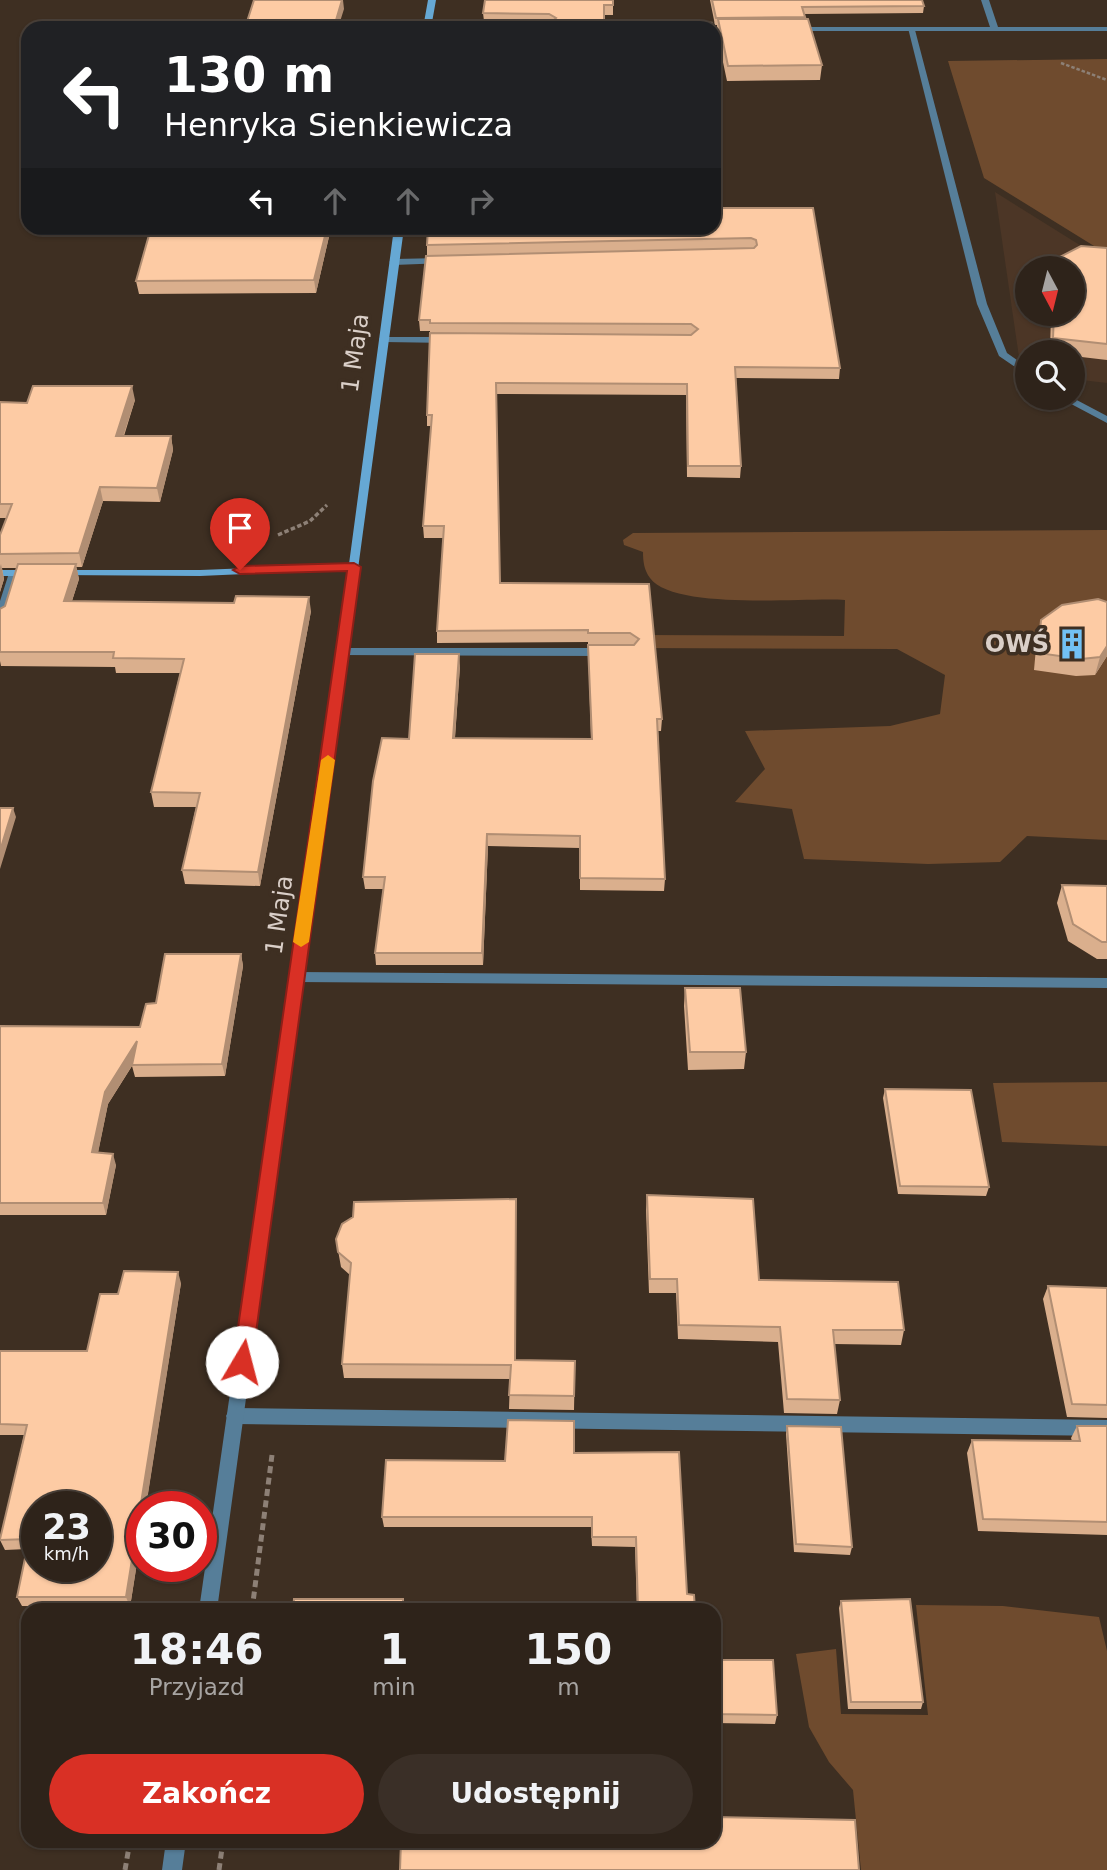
<!DOCTYPE html>
<html lang="pl">
<meta charset="utf-8">
<style>
body{margin:0;font-family:"DejaVu Sans",sans-serif;background:#3a2f27;color:#f1f3f6;height:100vh;display:flex;flex-direction:column;font-size:26px;white-space:nowrap}
*{box-sizing:border-box;margin:0}
p{font-size:23px;color:#a7a4a2}
.icon{flex:none;width:38px;height:38px;fill:none;stroke:currentColor;stroke-width:2;stroke-linecap:round;stroke-linejoin:round}
.map{position:relative;flex:1;overflow:hidden}
.sheet{position:absolute;left:21px;top:1603px;width:700px;height:245px;display:flex;flex-direction:column;background:#2e231a;border-radius:21px;box-shadow:0 2px 5px #0004,0 0 0 2px #494039}
.sheet>*{flex:none}
.top-card{position:absolute;left:21px;top:21px;width:700px;height:214px;border-radius:21px;box-shadow:0 2px 5px #0004,0 0 0 2px #494039;background:#202124;color:#fff;overflow:hidden}
.needle{width:46px;rotate:173deg}
.controls{position:absolute;left:1015px;top:256px;display:grid;gap:14px}
.controls a{display:grid;place-items:center;width:70px;height:70px;border-radius:50%;background:#2e231a;box-shadow:0 2px 5px #0004,0 0 0 2px #494039;font-size:35px}
.speed{position:absolute;left:21px;top:1491px;display:flex;gap:14px;font-size:35px;font-weight:700;text-align:center}
.speed>*{display:grid;place-content:center;width:91px;height:91px;border-radius:50%;background:#2e231a;box-shadow:0 2px 5px #0004,0 0 0 2px #494039;line-height:1}
.speed small{font-size:18px;font-weight:400}
.speed .limit{border:10px solid #d22;background:#fff;color:#111}
.pin{position:absolute;display:grid;place-items:center;width:60px;height:60px;color:#fff;margin:-72px -30px;border-radius:50% 50% 50% 0;rotate:-45deg;box-shadow:0 0 7px #0007}
.pin .icon{rotate:45deg}
.me{position:absolute;width:77px;margin:-38px;rotate:8deg;stroke-linejoin:round;filter:drop-shadow(0 0 5px #0008)}
.turn{display:flex;align-items:center;gap:24px;height:147px;padding:0 28px;font-size:32px}
.turn .icon{width:91px;height:91px;stroke-width:2.5}
.turn b{display:block;font-size:49px;line-height:60px}
.lanes{display:flex;align-items:center;height:66px;padding:0 28px;background:#0003;justify-content:center;gap:35px;direction:ltr}
.lanes .off{opacity:.35}
.eta{display:flex;justify-content:space-evenly;align-items:center;height:119px;text-align:center}
.eta b{font-size:42px;font-weight:800;line-height:49px}
.action{display:flex;gap:14px;margin-top:auto;padding:14px 28px}
.action a{flex:1;height:80px;border-radius:42px;background:#d93025;color:#fff;font-size:28px;font-weight:800;line-height:80px;text-align:center}
.action a+a{background:#3a2f27;color:#f1f3f6}
.map>svg:first-child{display:block}
.built{fill:#4c3626;fill-rule:evenodd}
.green{fill:#6f4b2e}
.lines{fill:none;stroke-linecap:round;stroke-linejoin:round}
.path-far2{stroke:#8d8076;stroke-width:2.5;stroke-dasharray:3.5 2;stroke-linecap:butt}
.path-far1{stroke:#8d8076;stroke-width:3.5;stroke-dasharray:4.5 2.5;stroke-linecap:butt}
.path{stroke:#8d8076;stroke-width:5;stroke-dasharray:7 4.5;stroke-linecap:butt}
.lane{fill:#567e99;fill-rule:evenodd}
.street{fill:#567e99;fill-rule:evenodd}
.secondary{fill:#66a8d4;fill-rule:evenodd}
.wall{fill:#daaf8d}
.shaded-wall{fill:#b18e73}
.building{fill:#fdcba4;stroke:#b18e73;stroke-width:2;fill-rule:evenodd}
.route{fill:#d93025;stroke:#8d1f18;stroke-width:2}
.slow{fill:#f59e0b}
.labels{text-anchor:middle;dominant-baseline:central;stroke-width:7;stroke-linejoin:round;paint-order:stroke}
.street-label{font-size:24px;fill:#dacfc8;stroke:#3e2f22}
.poi-label{font-size:24px;font-weight:bold;fill:#dacfc8;stroke:#3e2f22;text-anchor:end}
</style>
<div class="map">
<svg width="1107" height="1870" viewBox="0 0 1107 1870">
<rect width="100%" height="100%" fill="#3e2f22"/>
<path class="built" d="M 995,192 L 1107,262 L 1107,383 L 1073,379 L 1073,352 L 1027,352 L 1027,361 L 1019,357 ZM 1027,268 L 1073,268 L 1073,313 L 1027,313 Z"/>
<path class="green" d="M 1107,59 L 1107,254 L 984,178 L 948,61 Z
M 1107,530 L 1107,840 L 1027,836 L 1000,862 L 928,864 L 804,859 L 792,809 L 735,802 L 765,769 L 745,731 L 890,726 L 940,714 L 945,675 L 897,649 L 636,648 L 639,635 L 844,636 L 845,600 C 806,597 674,611 650,578 C 644,570 643,561 643,552 L 624,545 L 623,540 L 633,533 Z
M 1107,1082 L 1107,1146 L 1002,1142 L 993,1083 Z
M 916,1605 L 1003,1606 L 1099,1617 L 1107,1651 L 1107,1870 L 861,1870 L 853,1790 L 829,1762 L 809,1727 L 796,1654 L 836,1649 L 841,1714 L 928,1715 Z"/>
<g class="lines">
<path class="path-far2" d="M 599,22 L 720,23
M 1061,63 L 1107,80"/>
<path class="path-far1" d="M 278,535 L 310,521 L 327,505"/>
<path class="path" d="M 252,1610 L 272,1455
M 125,1870 L 130,1841
M 219,1870 L 223,1841"/>
<path class="lane" d="M 908,28 L 915,30 L 987,304 L 1007,353 L 1027,367 L 1027,375 L 999,356 L 977,304 Z
M 442,258 L 447,261 L 445,263 L 394,265 L 389,262 L 394,259 Z
M 381,337 L 449,337 L 454,340 L 449,343 L 384,342 L 379,339 Z
M 1058,397 L 1071,397 L 1107,416 L 1107,423 Z
M 15,570 L 21,573 L 6,619 L 0,623 L 0,601 L 9,573 Z
M 343,648 L 607,648 L 613,652 L 607,656 L 339,655 L 337,652 Z
M 296,972 L 1107,978 L 1107,988 L 296,982 L 291,981 L 289,977 L 291,973 Z
M 235,1408 L 1107,1420 L 1107,1436 L 235,1424 L 229,1422 L 226,1416 L 229,1410 Z"/>
<path class="street" d="M 981,0 L 989,0 L 998,27 L 1107,27 L 1107,31 L 792,31 L 788,29 L 792,27 L 990,27 Z
M 424,25 L 500,26 L 504,28 L 424,28 Z
M 354,564 L 360,567 L 217,1610 L 199,1610 L 348,567 Z
M 166,1841 L 186,1841 L 182,1870 L 162,1870 Z"/>
<path class="secondary" d="M 428,0 L 436,0 L 431,28 L 423,28 Z
M 394,228 L 404,228 L 358,569 L 200,576 L 57,575 L 55,573 L 61,570 L 200,570 L 349,564 Z
M 0,570 L 34,570 L 40,573 L 34,576 L 0,576 Z"/>
</g>
<path class="wall" d="M 613,0 L 613,15 L 604,15 L 604,28 L 484,21 L 483,13 Z
M 710,0 L 922,0 L 924,6 L 923,13 L 804,14 L 805,19 L 822,65 L 820,80 L 727,81 L 717,34 L 717,25 L 715,25 Z
M 720,208 L 813,208 L 840,368 L 839,379 L 736,378 L 741,466 L 740,478 L 687,477 L 686,395 L 496,394 L 500,583 L 649,584 L 662,719 L 661,731 L 658,731 L 665,879 L 664,891 L 580,890 L 580,848 L 488,846 L 483,965 L 376,965 L 375,953 L 383,889 L 365,889 L 363,877 L 409,739 L 460,666 L 455,738 L 591,739 L 588,645 L 630,644 L 588,645 L 588,642 L 437,643 L 437,631 L 443,538 L 424,538 L 423,526 L 431,426 L 427,426 L 427,415 L 430,331 L 420,331 L 419,320 L 427,256 L 427,245 Z
M 151,228 L 331,228 L 316,293 L 139,294 L 136,281 Z
M 1107,248 L 1107,360 L 1073,356 L 1073,352 L 1050,352 L 1051,313 L 1073,313 L 1073,268 L 1054,268 L 1056,259 Z
M 135,400 L 124,436 L 171,436 L 173,450 L 160,502 L 103,501 L 82,567 L 76,567 L 79,579 L 72,601 L 311,611 L 260,886 L 185,884 L 182,870 L 196,807 L 154,807 L 151,792 L 180,673 L 116,673 L 115,667 L 1,666 L 0,661 L 0,609 L 5,606 L 17,568 L 2,568 L 4,579 L 0,592 L 0,535 L 7,518 L 0,518 L 0,402 L 27,403 Z
M 1107,602 L 1107,656 L 1095,675 L 1076,676 L 1034,670 L 1037,637 L 1041,620 Z
M 1062,885 L 1107,886 L 1107,959 L 1097,959 L 1068,941 L 1057,903 Z
M 241,954 L 243,966 L 225,1076 L 135,1077 L 132,1066 L 108,1104 L 98,1152 L 116,1165 L 106,1215 L 0,1215 L 0,1026 L 140,1027 L 156,1003 Z
M 685,988 L 746,1052 L 744,1069 L 688,1070 L 684,1006 Z
M 885,1089 L 989,1187 L 986,1196 L 898,1194 L 883,1098 Z
M 647,1195 L 759,1280 L 904,1330 L 901,1345 L 834,1344 L 840,1400 L 837,1414 L 784,1413 L 778,1342 L 678,1339 L 676,1293 L 649,1293 L 646,1210 Z
M 336,1239 L 515,1360 L 575,1361 L 574,1410 L 509,1409 L 510,1379 L 344,1378 L 342,1364 L 350,1275 L 341,1267 Z
M 181,1283 L 130,1607 L 22,1606 L 17,1597 L 27,1549 L 5,1550 L 0,1540 L 24,1435 L 0,1435 L 0,1351 L 87,1351 L 118,1294 Z
M 1048,1286 L 1107,1288 L 1107,1418 L 1067,1417 L 1043,1299 Z
M 787,1426 L 852,1547 L 850,1555 L 794,1552 L 786,1434 Z
M 1077,1426 L 1107,1426 L 1107,1535 L 978,1531 L 967,1453 L 972,1440 L 1072,1441 L 1071,1438 Z
M 574,1453 L 687,1594 L 695,1610 L 637,1610 L 635,1547 L 592,1546 L 591,1527 L 384,1527 L 382,1517 L 505,1461 Z
M 841,1601 L 923,1702 L 921,1709 L 848,1709 L 839,1608 Z
M 714,1660 L 777,1715 L 775,1724 L 714,1723 Z"/>
<path class="shaded-wall" d="M 342,0 L 343,0 L 344,9 L 338,28 L 334,27 Z
M 327,228 L 331,228 L 316,293 L 314,280 Z
M 132,386 L 135,400 L 119,449 L 116,436 Z
M 171,436 L 173,450 L 160,502 L 157,488 Z
M 100,487 L 103,501 L 82,567 L 79,553 Z
M 1,564 L 4,579 L 0,592 L 0,567 Z
M 76,564 L 79,579 L 67,616 L 64,601 Z
M 309,597 L 311,611 L 260,886 L 258,872 Z
M 1107,646 L 1107,656 L 1095,675 L 1100,657 Z
M 459,654 L 460,666 L 454,750 L 453,738 Z
M 13,808 L 16,817 L 0,869 L 0,851 Z
M 487,834 L 488,846 L 483,965 L 482,953 Z
M 241,954 L 243,966 L 225,1076 L 222,1064 Z
M 137,1041 L 140,1053 L 108,1104 L 96,1163 L 92,1152 L 105,1092 Z
M 113,1154 L 116,1165 L 106,1215 L 103,1203 Z
M 178,1272 L 181,1283 L 146,1507 L 142,1507 L 142,1532 L 130,1607 L 126,1597 Z"/>
<path class="building" d="M 254,0 L 342,0 L 334,27 L 385,27 L 385,28 L 245,28 Z
M 485,0 L 613,0 L 613,5 L 604,5 L 604,28 L 483,28 L 483,21 L 553,21 L 556,18 L 549,14 L 483,13 Z
M 712,0 L 922,0 L 924,6 L 802,7 L 805,17 L 716,18 Z
M 718,19 L 808,19 L 822,65 L 728,66 Z
M 714,158 L 720,208 L 813,208 L 840,368 L 735,367 L 741,466 L 688,466 L 687,384 L 496,383 L 500,583 L 649,584 L 662,719 L 657,719 L 665,879 L 580,878 L 580,836 L 487,834 L 482,953 L 375,953 L 385,877 L 363,877 L 373,781 L 382,738 L 409,739 L 415,654 L 459,654 L 453,738 L 592,739 L 588,645 L 634,645 L 639,639 L 630,633 L 588,633 L 588,630 L 437,631 L 444,526 L 423,526 L 432,415 L 427,415 L 430,333 L 691,335 L 698,329 L 691,324 L 430,323 L 430,320 L 419,320 L 426,256 L 754,248 L 757,245 L 756,240 L 751,238 L 427,245 L 428,228 L 714,228 Z
M 151,228 L 327,228 L 314,280 L 136,281 Z
M 1081,246 L 1107,248 L 1107,344 L 1053,338 L 1054,313 L 1073,313 L 1073,268 L 1055,268 L 1056,259 Z
M 33,386 L 132,386 L 116,436 L 171,436 L 157,488 L 100,487 L 79,553 L 0,554 L 0,535 L 12,504 L 0,504 L 0,402 L 27,403 Z
M 18,564 L 76,564 L 64,601 L 234,603 L 236,596 L 309,597 L 258,872 L 182,870 L 200,793 L 151,792 L 184,659 L 113,658 L 114,652 L 0,652 L 0,609 L 5,606 Z
M 1098,599 L 1107,602 L 1107,646 L 1100,657 L 1081,659 L 1038,653 L 1041,620 L 1062,605 Z
M 0,808 L 13,808 L 0,851 Z
M 1062,885 L 1107,886 L 1107,942 L 1102,942 L 1073,924 Z
M 165,954 L 241,954 L 222,1064 L 132,1065 L 137,1041 L 105,1092 L 92,1152 L 113,1154 L 103,1203 L 0,1203 L 0,1026 L 140,1027 L 146,1004 L 156,1003 Z
M 685,988 L 740,988 L 746,1052 L 690,1052 Z
M 885,1089 L 971,1090 L 989,1187 L 900,1186 Z
M 647,1195 L 753,1199 L 759,1280 L 898,1282 L 904,1330 L 833,1330 L 840,1400 L 787,1399 L 780,1327 L 679,1325 L 677,1279 L 650,1279 Z
M 516,1199 L 515,1360 L 575,1361 L 574,1396 L 509,1395 L 511,1365 L 342,1364 L 351,1263 L 338,1252 L 336,1239 L 342,1224 L 353,1217 L 354,1202 Z
M 124,1271 L 178,1272 L 126,1597 L 17,1597 L 29,1539 L 0,1540 L 0,1539 L 27,1425 L 0,1424 L 0,1351 L 87,1351 L 100,1294 L 118,1294 ZM 37,1507 L 96,1507 L 96,1566 L 37,1566 Z
M 1048,1286 L 1107,1288 L 1107,1405 L 1072,1404 Z
M 508,1420 L 574,1421 L 574,1453 L 679,1452 L 687,1594 L 694,1595 L 695,1610 L 638,1610 L 636,1537 L 592,1537 L 592,1517 L 382,1517 L 386,1460 L 505,1461 Z
M 787,1426 L 841,1427 L 852,1547 L 796,1544 Z
M 1077,1426 L 1107,1426 L 1107,1522 L 983,1519 L 972,1440 L 1080,1441 Z
M 294,1599 L 403,1599 L 403,1610 L 293,1610 Z
M 910,1599 L 923,1702 L 851,1702 L 841,1601 Z
M 714,1660 L 773,1660 L 777,1715 L 714,1714 Z
M 714,1817 L 855,1820 L 859,1870 L 400,1870 L 401,1841 L 714,1841 Z"/>
<path class="route" d="M 354,563 L 361,567 L 252,1362 L 249,1368 L 242,1371 L 235,1368 L 233,1362 L 347,571 L 240,574 L 233,570 L 240,566 Z"/>
<path class="slow" d="M 328,755 L 335,760 L 309,942 L 301,947 L 293,942 L 321,760 Z"/>
<defs>
<g id="building-bare" transform="scale(2.415)"><path d="M-4-6H4V6H1V3H-1V6H-4ZM-2.5-4.3h1.7v1.8h-1.7ZM.8-4.3h1.7v1.8H.8ZM-2.5-1h1.7V.8h-1.7ZM.8-1h1.7V.8H.8Z" fill="#72c1f5" stroke="#3e2f22" stroke-width="2.5" paint-order="stroke"/></g>
</defs>
<g fill-rule="evenodd">
<use href="#building-bare" x="1072" y="644"/>
</g>
<g class="labels">
<g class="street-label">
<text transform="translate(355 353) rotate(-82)">1 Maja</text>
<text transform="translate(279 915) rotate(-82)">1 Maja</text>
</g>
<g class="poi-label">
<text x="1049" y="644">OWŚ</text>
</g>
</g>
</svg>
<div class="controls">
<a><svg class="needle" viewBox="-14 -14 28 28"><path d="M0-13l5 13h-10z" fill="#e53935"/><path d="M0 13l5-13h-10z" fill="#a7a4a2"/></svg></a>
<a><svg class="icon" aria-label="search" viewBox="0 0 24 24"><circle cx="10" cy="10" r="6"/><path d="M15 15l6 6"/></svg></a>
</div>
<div class="speed"><div>23<small>km/h</small></div><div class="limit">30</div></div>
<div class="pin" style="left:240px;top:570px;background:#d93025"><svg class="icon" aria-label="arrive" viewBox="0 0 24 24"><path d="M6 21V4h12l-3 4 3 4H6"/></svg></div>
<svg class="me" style="left:242px;top:1362px" viewBox="-20 -20 40 40"><circle r="19" fill="#fff"/><path d="M0-13L10 11 0 6-10 11z" fill="#d93025"/></svg>
<div class="top-card">
<div class="turn"><svg class="icon" aria-label="left" viewBox="0 0 24 24"><path d="M17 20v-9H6M10 6l-5 5 5 5"/></svg><div><b>130 m</b>Henryka Sienkiewicza</div></div>
<div class="lanes"><svg class="icon" aria-label="left" viewBox="0 0 24 24"><path d="M17 20v-9H6M10 6l-5 5 5 5"/></svg><svg class="icon off" aria-label="ahead" viewBox="0 0 24 24"><path d="M12 20V5M6 11l6-6 6 6"/></svg><svg class="icon off" aria-label="ahead" viewBox="0 0 24 24"><path d="M12 20V5M6 11l6-6 6 6"/></svg><svg class="icon off" aria-label="right" viewBox="0 0 24 24"><path d="M7 20v-9h11M14 6l5 5-5 5"/></svg></div>
</div>
<section class="sheet">
<div class="eta">
<div><b>18:46</b><p>Przyjazd</p></div>
<div><b>1</b><p>min</p></div>
<div><b>150</b><p>m</p></div>
</div>
<div class="action"><a>Zakończ</a><a>Udostępnij</a></div>
</section>
</div>
